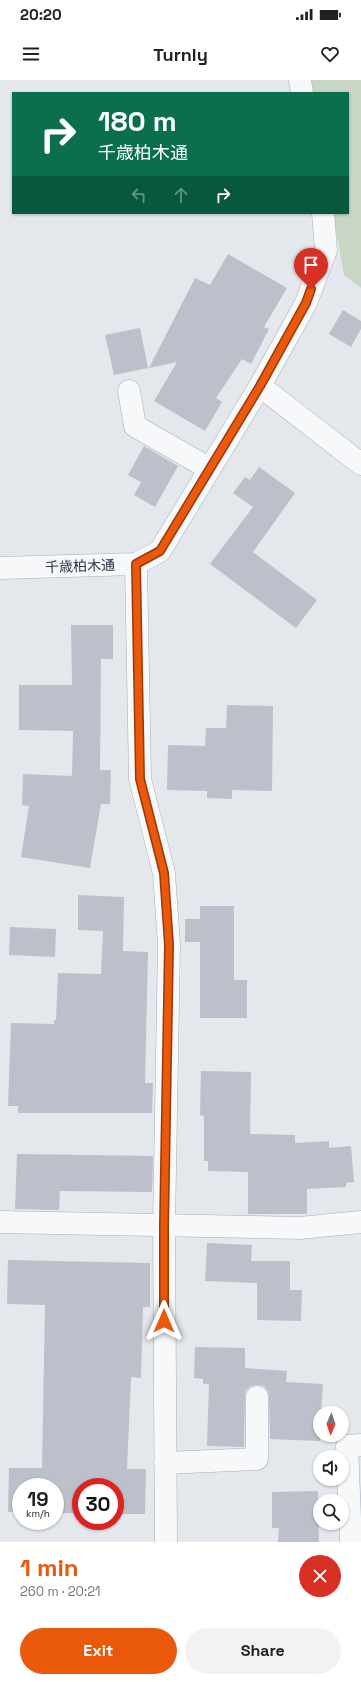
<!DOCTYPE html>
<meta charset="utf-8">
<style>
body{margin:0;font-family:"Space Grotesk","Noto Sans JP",sans-serif;background:#f2f2f2;color:#202124;height:100vh;display:flex;flex-direction:column;font-size:15px;white-space:nowrap}
*{box-sizing:border-box;margin:0}
p{font-size:13px;color:#757577}
.icon{flex:none;width:22px;height:22px;fill:none;stroke:currentColor;stroke-width:2;stroke-linecap:round;stroke-linejoin:round}
.map{position:relative;height:1462px;overflow:hidden}
.details{display:flex;flex-direction:column;background:#fff;flex:1}
.details>*{flex:none}
.hud{position:absolute;left:12px;top:12px;width:337px;height:122px;border-radius:0px;box-shadow:0 1px 3px #0004;background:#0b6e4f;color:#fff;overflow:hidden}
.needle{width:26px;rotate:182deg}
.buttons{position:absolute;left:313px;top:1326px;display:grid;gap:8px}
.buttons a{display:grid;place-items:center;width:36px;height:36px;border-radius:50%;background:#fff;box-shadow:0 1px 3px #0004;font-size:20px}
.speed{position:absolute;left:12px;top:1398px;display:flex;gap:8px;font-size:20px;font-weight:700;text-align:center}
.speed>*{display:grid;place-content:center;width:52px;height:52px;border-radius:50%;background:#fff;box-shadow:0 1px 3px #0004;line-height:1}
.speed small{font-size:10px;font-weight:400}
.speed .limit{border:6px solid #d22;background:#fff;color:#111}
.pin{position:absolute;display:grid;place-items:center;width:34px;height:34px;color:#fff;margin:-41px -17px;border-radius:50% 50% 50% 0;rotate:-45deg;box-shadow:0 0 4px #0007}
.pin .icon{rotate:45deg}
.me{position:absolute;width:44px;margin:-22px;rotate:0deg;stroke-linejoin:round;filter:drop-shadow(0 0 3px #0008)}
.turn{display:flex;align-items:center;gap:14px;height:84px;padding:0 20px;font-size:18px}
.turn .icon{width:52px;height:52px;stroke-width:2.5}
.turn b{display:block;font-size:28px;line-height:34px}
.lanes{display:flex;align-items:center;height:38px;padding:0 20px;background:#0003;justify-content:center;gap:20px;direction:ltr}
.lanes .off{opacity:.35}
.round{display:grid;place-items:center;flex:none;width:42px;height:42px;border-radius:21px;background:#f2f2f2}
.summary{display:flex;align-items:center;justify-content:space-between;height:68px;padding:0 20px}
h1{font-size:24px;font-weight:700;line-height:30px;color:#ea580c}
.action{display:flex;gap:8px;margin-top:auto;padding:8px 20px}
.action a{flex:1;height:46px;border-radius:24px;background:#ea580c;color:#fff;font-size:16px;font-weight:700;line-height:46px;text-align:center}
.action a+a{background:#f2f2f2;color:#202124}
.status{display:flex;justify-content:space-between;align-items:center;height:28px;padding:0 20px;background:#fff;direction:ltr}
.status svg{height:11px;fill:currentColor}
header{display:flex;justify-content:space-between;align-items:center;height:52px;padding:0 20px;background:#fff;font-size:18px;font-weight:700}
.map>svg:first-child{display:block}
.green{fill:#c9d6c5}
.building{fill:#bbc0ca}
.lines{fill:none;stroke-linecap:round;stroke-linejoin:round}
.minor-casing{stroke:#a9aeb7;stroke-width:23}
.minor{stroke:#f7f8fa;stroke-width:22}
.route-casing{stroke:#983908;stroke-width:10}
.route{stroke:#ea580c;stroke-width:7}
.labels{text-anchor:middle;dominant-baseline:central;stroke-width:3;stroke-linejoin:round;paint-order:stroke}
.street-label{font-size:14px;fill:#2b3445;stroke:#f4f6f9}
</style>
<div class="status"><b>20:20</b><svg viewBox="0 0 49 12"><path d="M0 12V9h3v3zM5 12V6h3v6zM10 12V3h3v9zM15 12V0h3v12zM26 1h20v11H26zM47 4h2v5h-2z"/></svg></div>
<header><svg class="icon" aria-label="menu" viewBox="0 0 24 24"><path d="M4 6h16M4 12h16M4 18h16"/></svg>Turnly<svg class="icon" aria-label="heart" viewBox="0 0 24 24"><path d="M12 20l-8-8c-3-5 5-10 8-4 3-6 11-1 8 4z"/></svg></header>
<div class="map">
<svg width="361" height="1462" viewBox="0 0 361 1462">
<rect width="100%" height="100%" fill="#e4e7ec"/>
<path class="green" d="M 310,0 L 361,0 L 361,208 L 344,195 L 333,133 L 348,133 L 348,13 L 313,13 Z"/>
<path class="building" d="M 228,174 L 287,208 L 264,247 L 269,249 L 251,284 L 242,279 L 216,318 L 222,322 L 205,351 L 154,321 L 177,282 L 149,288 L 195,198 L 210,205 Z
M 343,230 L 361,241 L 361,249 L 351,267 L 329,254 Z
M 140,248 L 148,288 L 114,295 L 105,255 Z
M 144,366 L 178,386 L 155,427 L 134,415 L 141,402 L 128,395 Z
M 259,387 L 295,413 L 253,472 L 317,520 L 296,548 L 210,484 L 253,427 L 233,413 L 245,397 L 250,400 Z
M 71,545 L 113,545 L 113,579 L 101,579 L 100,690 L 111,690 L 110,724 L 101,724 L 90,788 L 21,777 L 29,726 L 22,725 L 23,694 L 72,696 L 73,651 L 19,650 L 19,605 L 72,605 Z
M 227,625 L 273,626 L 272,711 L 232,710 L 232,719 L 207,718 L 207,711 L 167,710 L 168,665 L 205,666 L 206,648 L 226,648 Z
M 78,815 L 124,817 L 123,871 L 148,872 L 145,1003 L 153,1003 L 152,1033 L 18,1033 L 18,1026 L 8,1026 L 11,943 L 54,944 L 54,940 L 56,940 L 58,893 L 101,894 L 103,851 L 78,850 Z
M 200,826 L 234,826 L 234,900 L 247,900 L 247,938 L 200,938 L 200,862 L 185,862 L 185,839 L 200,839 Z
M 10,847 L 56,849 L 55,877 L 9,875 Z
M 201,991 L 251,992 L 250,1054 L 295,1055 L 295,1063 L 329,1061 L 329,1068 L 351,1066 L 354,1102 L 346,1103 L 346,1107 L 307,1109 L 307,1134 L 248,1134 L 248,1092 L 208,1091 L 208,1081 L 204,1081 L 204,1036 L 200,1035 Z
M 17,1074 L 153,1076 L 152,1112 L 60,1111 L 59,1130 L 15,1129 Z
M 207,1163 L 252,1165 L 251,1181 L 290,1181 L 290,1210 L 302,1210 L 301,1241 L 257,1240 L 257,1203 L 205,1201 Z
M 8,1180 L 150,1183 L 150,1227 L 143,1227 L 141,1298 L 131,1297 L 127,1389 L 146,1389 L 145,1434 L 115,1434 L 115,1407 L 81,1407 L 81,1433 L 55,1433 L 55,1407 L 21,1407 L 21,1432 L 8,1432 L 9,1388 L 42,1388 L 45,1225 L 7,1224 Z
M 195,1267 L 245,1268 L 245,1288 L 287,1291 L 286,1302 L 323,1304 L 321,1333 L 320,1333 L 320,1361 L 270,1359 L 269,1317 L 268,1311 L 264,1306 L 257,1305 L 251,1306 L 246,1310 L 245,1317 L 244,1367 L 207,1366 L 209,1304 L 203,1304 L 203,1299 L 194,1298 Z
M 318,1411 L 319,1462 L 278,1462 L 279,1448 L 272,1448 L 272,1412 Z"/>
<g class="lines">
<g class="minor-casing">
<path id="minor" d="M 300,0 L 302,13
M 260,306 L 361,384
M 129,311 L 135,346 L 210,389
M 136,484 L 140,699 L 164,793 L 169,865 L 164,1146 L 166,1462
M 0,488 L 136,484 L 160,471 L 260,306 L 306,223 L 326,170 L 323,133
M 0,1142 L 300,1148 L 361,1142
M 165,1383 L 257,1379 L 257,1317
M 351,1462 L 347,1366 L 361,1365"/>
</g>
<use href="#minor" class="minor"/>
</g>
<g class="lines">
<g class="route-casing">
<path id="route" d="M 164,1241 L 164,1146 L 169,865 L 164,793 L 140,699 L 136,484 L 160,471 L 260,306 L 306,223 L 311,209"/>
</g>
<use href="#route" class="route"/>
</g>
<g class="labels">
<g class="street-label">
<text transform="translate(80 486) rotate(-2)">千歳柏木通</text>
</g>
</g>
</svg>
<div class="buttons">
<a><svg class="needle" viewBox="-14 -14 28 28"><path d="M0-13l5 13h-10z" fill="#e53935"/><path d="M0 13l5-13h-10z" fill="#757577"/></svg></a>
<a><svg class="icon" aria-label="sound" viewBox="0 0 24 24"><path d="M4 9h4l5-4v14l-5-4H4zM17 9q2 3 0 6"/></svg></a>
<a><svg class="icon" aria-label="search" viewBox="0 0 24 24"><circle cx="10" cy="10" r="6"/><path d="M15 15l6 6"/></svg></a>
</div>
<div class="speed"><div>19<small>km/h</small></div><div class="limit">30</div></div>
<div class="pin" style="left:311px;top:209px;background:#d93025"><svg class="icon" aria-label="arrive" viewBox="0 0 24 24"><path d="M6 21V4h12l-3 4 3 4H6"/></svg></div>
<svg class="me" style="left:164px;top:1241px" viewBox="-20 -20 40 40"><path d="M0-17L14 15 0 8-14 15z" fill="#ea580c" stroke="#fff" stroke-width="4"/></svg>
<div class="hud">
<div class="turn"><svg class="icon" aria-label="right" viewBox="0 0 24 24"><path d="M7 20v-9h11M14 6l5 5-5 5"/></svg><div><b>180 m</b>千歳柏木通</div></div>
<div class="lanes"><svg class="icon off" aria-label="left" viewBox="0 0 24 24"><path d="M17 20v-9H6M10 6l-5 5 5 5"/></svg><svg class="icon off" aria-label="ahead" viewBox="0 0 24 24"><path d="M12 20V5M6 11l6-6 6 6"/></svg><svg class="icon" aria-label="right" viewBox="0 0 24 24"><path d="M7 20v-9h11M14 6l5 5-5 5"/></svg></div>
</div>
</div>
<section class="details">
<div class="summary"><div><h1>1 min</h1><p>260 m · 20:21</p></div><a class="round" style="background:#d93025;color:#fff"><svg class="icon" aria-label="close" viewBox="0 0 24 24"><path d="M6 6l12 12M18 6L6 18"/></svg></a></div>
<div class="action"><a>Exit</a><a>Share</a></div>
</section>
